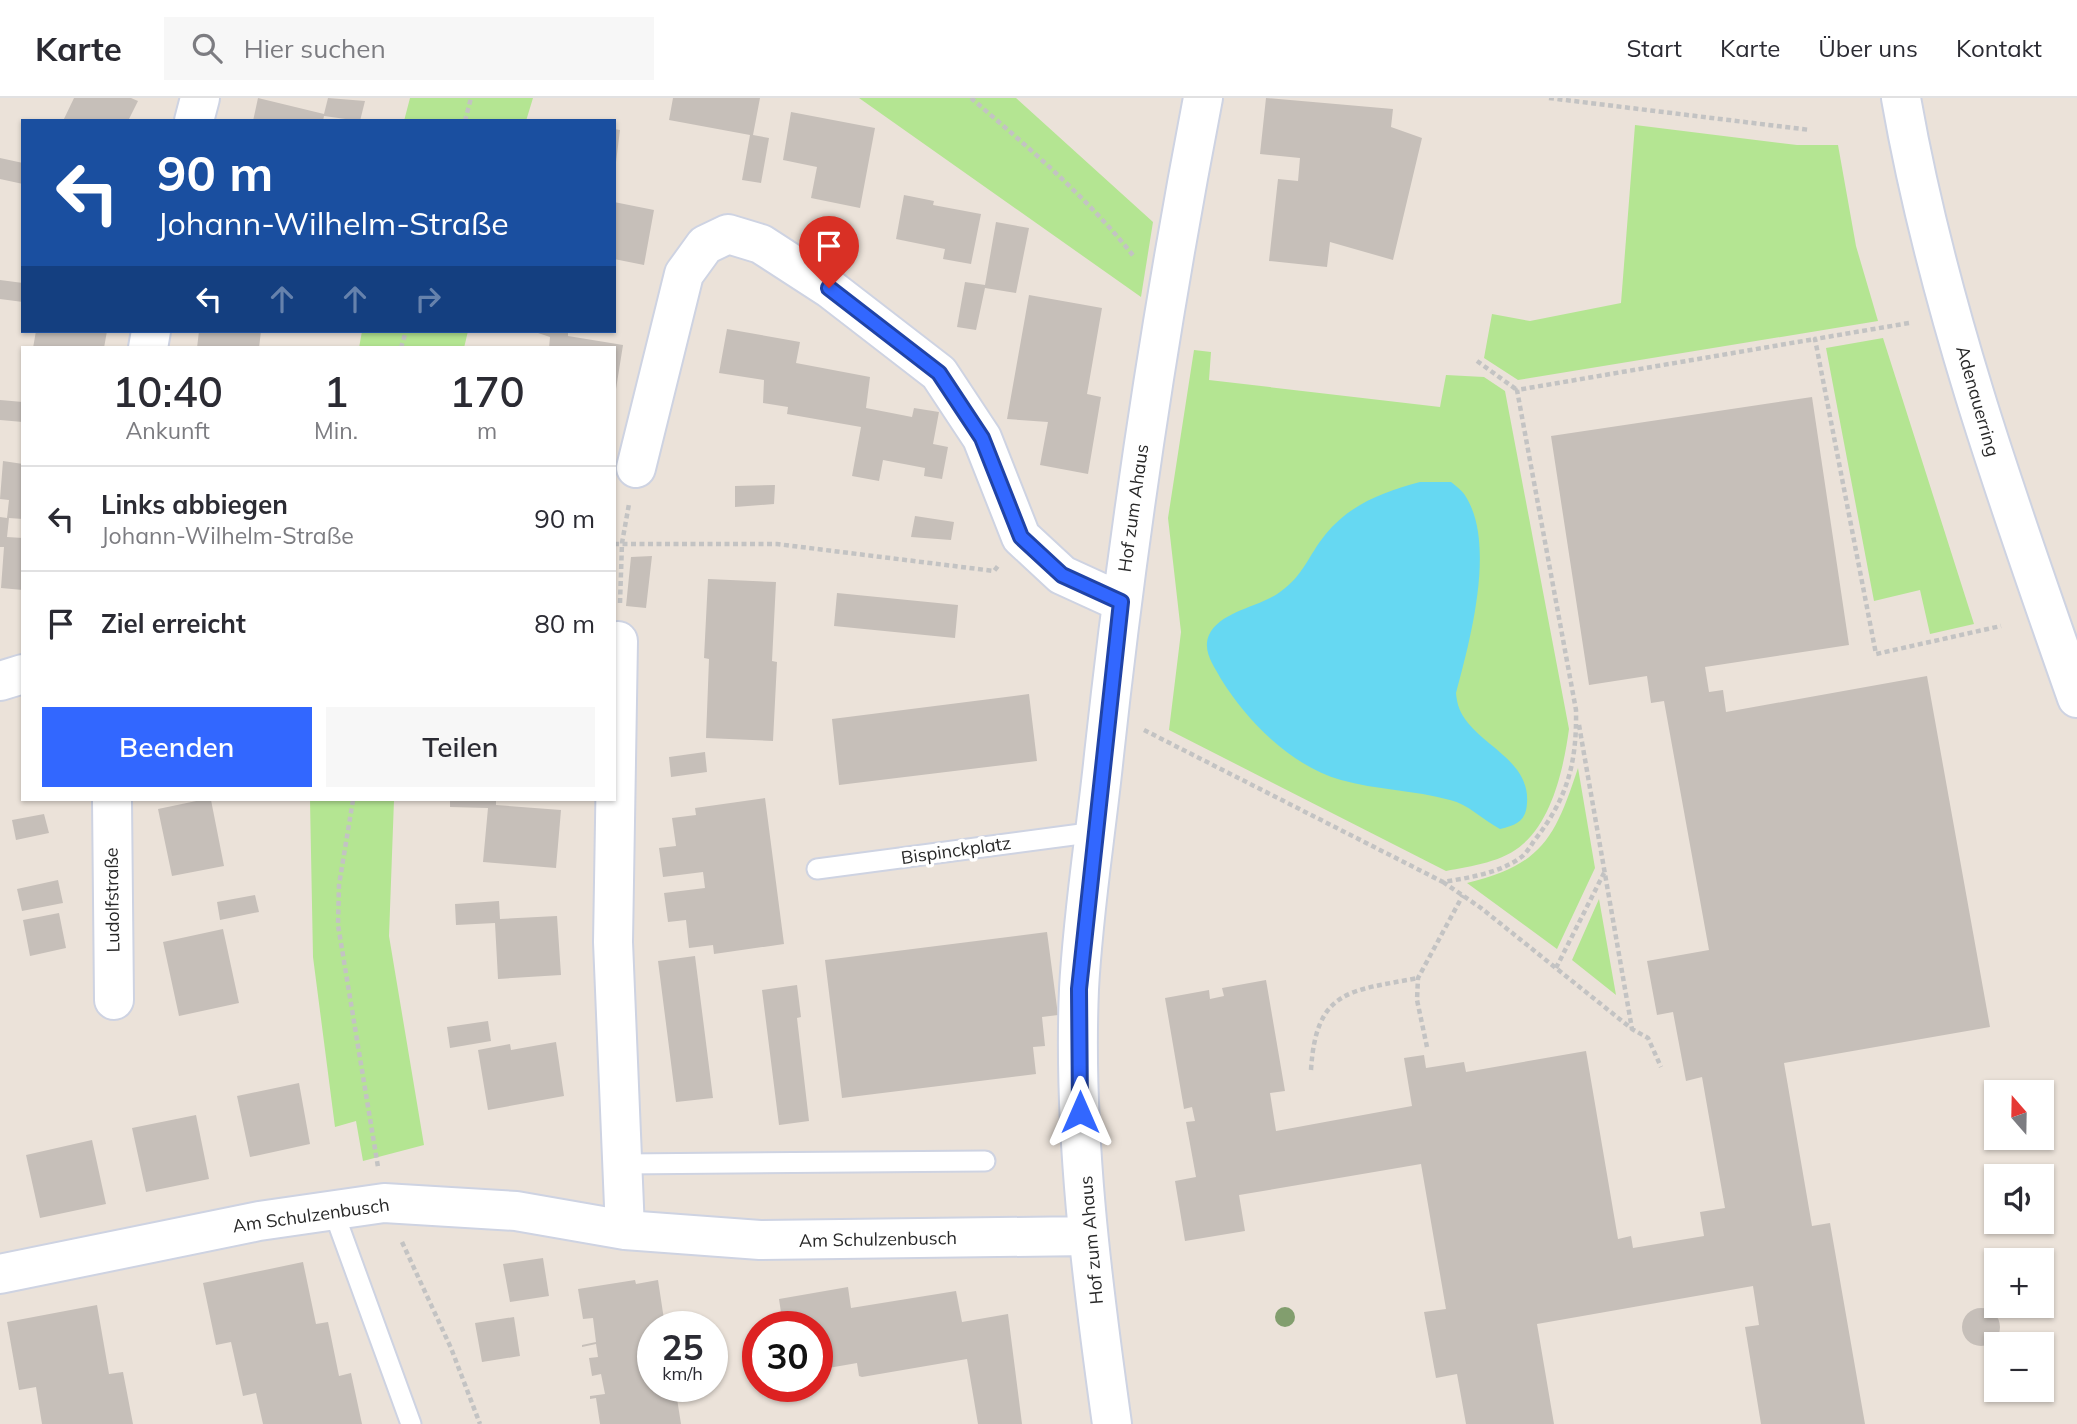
<!DOCTYPE html>
<html lang="de">
<meta charset="utf-8">
<style>
body{margin:0;font-family:Mulish,sans-serif;background:#f7f7f7;color:#2b2b33;height:100vh;display:flex;flex-direction:column;font-size:26px;white-space:nowrap}
*{box-sizing:border-box;margin:0}
p{font-size:23px;color:#7c7c81}
.icon{flex:none;width:38px;height:38px;fill:none;stroke:currentColor;stroke-width:2;stroke-linecap:round;stroke-linejoin:round}
.map{position:relative;flex:1;overflow:hidden}
.sheet{position:absolute;left:21px;top:248px;width:595px;height:455px;display:flex;flex-direction:column;background:#fff;border-radius:0px;box-shadow:0 2px 5px #0004}
.sheet>*{flex:none}
.banner{position:absolute;left:21px;top:21px;width:595px;height:214px;border-radius:0px;box-shadow:0 2px 5px #0004;background:#1a4fa0;color:#fff;overflow:hidden}
.needle{width:46px;rotate:340deg}
.controls{position:absolute;left:1984px;top:982px;display:grid;gap:14px}
.controls a{display:grid;place-items:center;width:70px;height:70px;border-radius:0px;background:#fff;box-shadow:0 2px 5px #0004;font-size:35px}
.speed{position:absolute;left:637px;top:1213px;display:flex;gap:14px;font-size:35px;font-weight:700;text-align:center}
.speed>*{display:grid;place-content:center;width:91px;height:91px;border-radius:50%;background:#fff;box-shadow:0 2px 5px #0004;line-height:1}
.speed small{font-size:18px;font-weight:400}
.speed .limit{border:10px solid #d22;background:#fff;color:#111}
.pin{position:absolute;display:grid;place-items:center;width:60px;height:60px;color:#fff;margin:-72px -30px;border-radius:50% 50% 50% 0;rotate:-45deg;box-shadow:0 0 7px #0007}
.pin .icon{rotate:45deg}
.me{position:absolute;width:77px;margin:-38px;rotate:0deg;stroke-linejoin:round;filter:drop-shadow(0 0 5px #0008)}
.turn{display:flex;align-items:center;gap:24px;height:147px;padding:0 21px;font-size:32px}
.turn .icon{width:91px;height:91px;stroke-width:2.5}
.turn b{display:block;font-size:49px;line-height:60px}
.lanes{display:flex;align-items:center;height:66px;padding:0 21px;background:#0003;justify-content:center;gap:35px;direction:ltr}
.lanes .off{opacity:.35}
.eta{display:flex;justify-content:space-evenly;align-items:center;height:119px;text-align:center}
.eta b{font-size:42px;font-weight:600;line-height:49px}
.action{display:flex;gap:14px;margin-top:auto;padding:14px 21px}
.action a{flex:1;height:80px;border-radius:0px;background:#3267ff;color:#fff;font-size:28px;font-weight:600;line-height:80px;text-align:center}
.action a+a{background:#f7f7f7;color:#2b2b33}
ul{padding:0;list-style:none}
li{display:flex;align-items:center;gap:21px;height:105px;padding:0 21px;border-top:2px solid #e1e1e2}
li div{flex:1}
li b{display:block;font-size:26px}
li em{font-style:normal}
header{display:flex;align-items:center;gap:42px;box-sizing:border-box;height:98px;padding:0 35px;background:#fff;border-bottom:2px solid #e1e1e2}
header strong{font-size:33px}
nav{display:flex;gap:38px;margin-inline-start:auto;font-size:24px}
.search{width:490px;height:63px;background:#f7f7f7;display:flex;align-items:center;gap:18px;box-sizing:border-box;padding:0 24px;border-radius:0px;color:#7c7c81;font-size:26px}
.map>svg:first-child{display:block}
.green{fill:#b4e592}
.water{fill:#66d8f2}
.building{fill:#c6bfb9}
.lines{fill:none;stroke-linecap:round;stroke-linejoin:round}
.service-casing{stroke:#ced3e2;stroke-width:23}
.minor-casing{stroke:#ced3e2;stroke-width:42}
.secondary-casing{stroke:#ced3e2;stroke-width:42}
.path{stroke:#c3c3c3;stroke-width:4.5;stroke-dasharray:5 3.5;stroke-linecap:butt}
.service{stroke:#fff;stroke-width:19}
.minor{stroke:#fff;stroke-width:38}
.secondary{stroke:#fff;stroke-width:38}
.tree{fill:#829e6e}
.route-casing{stroke:#2043a6;stroke-width:18}
.route{stroke:#3267ff;stroke-width:12}
.labels{text-anchor:middle;dominant-baseline:central;stroke-width:7;stroke-linejoin:round;paint-order:stroke}
.street-label{font-size:18px;fill:#282828;stroke:#fff}
</style>
<header>
<strong>Karte</strong>
<div class="search"><svg class="icon" aria-label="search" viewBox="0 0 24 24"><circle cx="10" cy="10" r="6"/><path d="M15 15l6 6"/></svg>Hier suchen</div>
<nav><a>Start</a><a>Karte</a><a>Über uns</a><a>Kontakt</a></nav>
</header>
<div class="map">
<svg width="2077" height="1326" viewBox="0 0 2077 1326">
<rect width="100%" height="100%" fill="#ebe2d9"/>
<path class="green" d="M 410,0 L 533,0 L 526,23 L 404,23 Z
M 859,0 L 1016,0 L 1153,124 L 1141,199 Z
M 1635,27 L 1797,47 L 1838,47 L 1856,148 L 1878,223 L 1518,282 L 1484,260 L 1492,216 L 1530,223 L 1621,205 Z
M 362,233 L 468,233 L 464,250 L 359,250 Z
M 1883,240 L 1974,526 L 1930,536 L 1920,492 L 1874,503 L 1826,250 Z
M 1194,252 L 1211,254 L 1209,282 L 1440,309 L 1446,277 L 1484,279 L 1505,293 L 1569,631 C 1564,668 1553,720 1523,746 C 1504,764 1471,768 1446,773 L 1169,632 L 1181,534 L 1168,420 Z
M 1578,670 L 1595,770 L 1557,851 L 1467,785 C 1542,767 1555,740 1578,670 Z
M 310,702 L 394,702 L 389,838 L 424,1047 L 363,1063 L 356,1023 L 335,1029 L 313,859 Z
M 1599,801 L 1616,897 L 1572,862 Z"/>
<path class="water" d="M 1420,384 L 1451,384 C 1456,388 1463,393 1466,399 C 1496,447 1470,543 1456,595 C 1457,607 1460,615 1468,625 C 1488,650 1530,666 1527,705 C 1526,723 1517,727 1500,731 C 1483,722 1468,706 1450,702 C 1414,692 1376,692 1341,682 C 1291,668 1247,623 1221,581 C 1214,568 1202,553 1209,537 C 1220,513 1260,509 1280,494 C 1304,477 1308,458 1325,437 C 1350,406 1383,394 1420,384 Z"/>
<path class="building" d="M 74,0 L 131,0 L 138,3 L 128,23 L 63,23 Z
M 258,0 L 324,16 L 328,0 L 365,3 L 360,23 L 324,18 L 323,23 L 253,23 Z
M 673,0 L 760,0 L 753,37 L 769,40 L 761,85 L 742,82 L 750,37 L 669,22 Z
M 1266,0 L 1393,11 L 1391,29 L 1422,40 L 1393,162 L 1330,144 L 1327,169 L 1269,163 L 1278,81 L 1298,83 L 1300,60 L 1260,56 Z
M 791,14 L 875,30 L 860,110 L 811,100 L 817,69 L 783,62 Z
M 614,31 L 620,32 L 616,64 L 614,64 Z
M 0,60 L 23,65 L 23,86 L 0,81 Z
M 904,97 L 934,103 L 933,107 L 981,116 L 971,166 L 943,161 L 945,151 L 896,141 Z
M 614,104 L 654,112 L 644,167 L 614,161 Z
M 996,124 L 1029,130 L 1016,195 L 985,190 L 976,232 L 957,229 L 965,184 L 985,187 Z
M 0,182 L 23,185 L 23,204 L 0,201 Z
M 1029,197 L 1102,210 L 1087,296 L 1101,299 L 1088,376 L 1040,367 L 1048,324 L 1007,321 Z
M 727,231 L 800,244 L 796,265 L 870,279 L 866,310 L 912,319 L 914,310 L 939,314 L 933,346 L 948,349 L 942,381 L 924,378 L 925,370 L 883,362 L 879,383 L 852,378 L 861,329 L 787,316 L 788,309 L 763,305 L 764,282 L 719,275 Z
M 36,233 L 107,233 L 104,250 L 33,250 Z
M 199,233 L 261,233 L 259,250 L 197,250 Z
M 532,233 L 568,233 L 568,238 L 623,247 L 616,291 L 614,250 L 549,250 L 550,239 Z
M 1812,299 L 1849,547 L 1705,569 L 1709,594 L 1723,592 L 1726,614 L 1927,578 L 1990,929 L 1784,965 L 1812,1128 L 1830,1125 L 1865,1326 L 1761,1326 L 1745,1229 L 1759,1227 L 1753,1188 L 1537,1226 L 1554,1326 L 1466,1326 L 1457,1276 L 1436,1280 L 1424,1214 L 1446,1211 L 1421,1066 L 1239,1097 L 1245,1133 L 1185,1143 L 1175,1083 L 1196,1079 L 1186,1024 L 1195,1023 L 1192,1009 L 1184,1011 L 1165,900 L 1209,892 L 1210,901 L 1224,898 L 1222,890 L 1266,882 L 1285,993 L 1270,995 L 1276,1033 L 1412,1008 L 1404,960 L 1424,957 L 1426,970 L 1464,964 L 1466,974 L 1586,953 L 1618,1141 L 1631,1138 L 1633,1150 L 1704,1138 L 1700,1114 L 1725,1110 L 1702,979 L 1686,983 L 1673,914 L 1657,917 L 1647,863 L 1709,852 L 1664,603 L 1651,605 L 1647,578 L 1589,587 L 1551,338 Z
M 0,302 L 23,304 L 23,324 L 0,322 Z
M 3,363 L 23,366 L 23,421 L 9,420 L 7,439 L 23,440 L 23,492 L 1,490 L 4,449 L 0,449 L 0,419 L 7,420 L 9,402 L 0,401 Z
M 775,387 L 774,406 L 735,409 L 735,388 Z
M 915,418 L 954,424 L 951,442 L 911,439 Z
M 652,458 L 646,510 L 626,508 L 631,459 Z
M 708,481 L 776,484 L 772,563 L 777,564 L 773,643 L 706,640 L 709,561 L 704,560 Z
M 837,495 L 958,507 L 955,540 L 834,528 Z
M 1029,596 L 1037,663 L 839,687 L 832,621 Z
M 705,654 L 707,674 L 671,679 L 669,659 Z
M 765,700 L 784,846 L 714,856 L 713,847 L 689,850 L 686,822 L 668,824 L 664,795 L 705,790 L 703,774 L 663,779 L 659,750 L 676,748 L 672,720 L 696,717 L 695,710 Z
M 201,702 L 211,702 L 224,768 L 172,778 L 158,711 Z
M 450,702 L 496,702 L 496,707 L 561,712 L 556,770 L 483,764 L 488,710 L 450,709 Z
M 44,716 L 49,735 L 16,742 L 12,722 Z
M 58,782 L 63,805 L 22,813 L 17,791 Z
M 255,797 L 259,814 L 220,822 L 217,804 Z
M 499,803 L 500,821 L 557,818 L 561,877 L 498,881 L 495,825 L 456,827 L 455,806 Z
M 59,815 L 66,850 L 30,858 L 23,822 Z
M 223,831 L 239,905 L 179,918 L 163,844 Z
M 1047,834 L 1058,917 L 1042,919 L 1045,948 L 1033,949 L 1036,976 L 842,1000 L 825,862 Z
M 695,858 L 713,1000 L 676,1004 L 658,863 Z
M 797,887 L 801,919 L 797,920 L 809,1023 L 779,1027 L 762,892 Z
M 488,923 L 491,943 L 450,950 L 447,929 Z
M 556,944 L 564,998 L 488,1012 L 478,952 L 510,946 L 511,952 Z
M 299,985 L 310,1046 L 250,1059 L 237,998 Z
M 196,1017 L 209,1081 L 146,1094 L 132,1030 Z
M 92,1042 L 106,1106 L 40,1120 L 26,1057 Z
M 543,1160 L 549,1198 L 510,1204 L 503,1166 Z
M 303,1164 L 316,1226 L 328,1224 L 339,1278 L 351,1275 L 362,1326 L 263,1326 L 256,1295 L 243,1298 L 231,1244 L 216,1247 L 203,1185 Z
M 635,1182 L 636,1186 L 658,1182 L 665,1228 L 653,1228 L 653,1288 L 675,1288 L 681,1326 L 600,1326 L 596,1300 L 590,1301 L 590,1298 L 605,1296 L 601,1276 L 592,1278 L 589,1260 L 598,1259 L 596,1246 L 582,1249 L 582,1247 L 596,1244 L 593,1220 L 583,1221 L 578,1191 Z
M 848,1189 L 851,1210 L 956,1193 L 962,1224 L 1008,1216 L 1022,1326 L 978,1326 L 967,1261 L 862,1279 L 859,1278 L 857,1265 L 817,1272 L 817,1228 L 783,1228 L 779,1201 Z
M 97,1207 L 109,1276 L 123,1274 L 133,1326 L 42,1326 L 36,1289 L 19,1292 L 7,1224 Z
M1962 1229a19 19 0 1 1 38 0a19 19 0 1 1-38 0Z
M 514,1219 L 520,1258 L 482,1264 L 475,1225 Z"/>
<g class="lines">
<g class="service-casing">
<path id="service" d="M 817,771 L 1096,734
M 623,1066 L 985,1063
M 333,1112 L 411,1326"/>
</g>
<g class="minor-casing">
<path id="minor" d="M 194,23 L 200,0
M 148,250 L 151,233
M 636,370 L 684,176 L 705,147 L 728,136 L 761,146 L 829,190 L 939,275 L 982,340 L 1021,439 L 1062,477 L 1121,504
M 618,543 L 613,844 L 625,1132
M 0,583 L 23,576
M 112,702 L 114,902
M 0,1176 L 259,1123 L 384,1105 L 516,1113 L 625,1132 L 760,1142 L 1088,1138
M 1112,1326 C 1092,1183 1073,1036 1079,891 C 1083,813 1096,735 1104,657 C 1128,436 1161,218 1203,0"/>
</g>
<g class="secondary-casing">
<path id="secondary" d="M 1901,0 C 1937,205 2008,404 2077,600"/>
</g>
<path class="path" d="M 971,0 C 1029,50 1088,100 1135,160
M 1549,0 L 1810,32
M 465,23 L 471,0
M 1909,225 L 1815,241 L 1876,556 L 2001,528
M 401,250 L 406,233
M 1477,263 L 1517,292
M 614,446 L 777,446 L 994,473 L 998,468
M 620,505 L 622,445 L 629,406
M 1579,627 L 1632,931
M 1144,632 L 1443,784 C 1468,780 1499,775 1520,760 C 1526,756 1530,749 1534,743 C 1567,701 1577,666 1576,612 L 1517,292 L 1815,241
M 353,702 L 339,787 L 338,827 L 378,1069
M 1443,784 L 1481,810 L 1632,931 L 1648,940 L 1661,969
M 1556,870 L 1604,775
M 1427,949 L 1417,902 L 1418,880 L 1463,797
M 1311,972 C 1316,891 1350,893 1418,880
M 402,1144 L 451,1250 L 480,1326"/>
<use href="#service" class="service"/>
<use href="#minor" class="minor"/>
<use href="#secondary" class="secondary"/>
</g>
<circle class="tree" cx="1285" cy="1219" r="10"/>
<g class="lines">
<g class="route-casing">
<path id="route" d="M 829,190 L 939,275 L 982,340 L 1021,439 L 1062,477 L 1121,504 L 1079,891 L 1080,1014"/>
</g>
<use href="#route" class="route"/>
</g>
<g class="labels">
<g class="street-label">
<text transform="translate(1978 303) rotate(74)">Adenauerring</text>
<text transform="translate(1133 410) rotate(-82)">Hof zum Ahaus</text>
<text transform="translate(956 752) rotate(-8)">Bispinckplatz</text>
<text transform="translate(112 802) rotate(-91)">Ludolfstraße</text>
<text transform="translate(311 1117) rotate(-8)">Am Schulzenbusch</text>
<text transform="translate(878 1141) rotate(-1)">Am Schulzenbusch</text>
<text transform="translate(1091 1142) rotate(-95)">Hof zum Ahaus</text>
</g>
</g>
</svg>
<div class="controls">
<a><svg class="needle" viewBox="-14 -14 28 28"><path d="M0-13l5 13h-10z" fill="#e53935"/><path d="M0 13l5-13h-10z" fill="#7c7c81"/></svg></a>
<a><svg class="icon" aria-label="sound" viewBox="0 0 24 24"><path d="M4 9h4l5-4v14l-5-4H4zM17 9q2 3 0 6"/></svg></a>
<a>+</a>
<a>−</a>
</div>
<div class="speed"><div>25<small>km/h</small></div><div class="limit">30</div></div>
<div class="pin" style="left:829px;top:190px;background:#d93025"><svg class="icon" aria-label="arrive" viewBox="0 0 24 24"><path d="M6 21V4h12l-3 4 3 4H6"/></svg></div>
<svg class="me" style="left:1080px;top:1014px" viewBox="-20 -20 40 40"><path d="M0-17L14 15 0 8-14 15z" fill="#3267ff" stroke="#fff" stroke-width="4"/></svg>
<div class="banner">
<div class="turn"><svg class="icon" aria-label="left" viewBox="0 0 24 24"><path d="M17 20v-9H6M10 6l-5 5 5 5"/></svg><div><b>90 m</b>Johann-Wilhelm-Straße</div></div>
<div class="lanes"><svg class="icon" aria-label="left" viewBox="0 0 24 24"><path d="M17 20v-9H6M10 6l-5 5 5 5"/></svg><svg class="icon off" aria-label="ahead" viewBox="0 0 24 24"><path d="M12 20V5M6 11l6-6 6 6"/></svg><svg class="icon off" aria-label="ahead" viewBox="0 0 24 24"><path d="M12 20V5M6 11l6-6 6 6"/></svg><svg class="icon off" aria-label="right" viewBox="0 0 24 24"><path d="M7 20v-9h11M14 6l5 5-5 5"/></svg></div>
</div>
<section class="sheet">
<div class="eta">
<div><b>10:40</b><p>Ankunft</p></div>
<div><b>1</b><p>Min.</p></div>
<div><b>170</b><p>m</p></div>
</div>
<ul>
<li><svg class="icon" aria-label="left" viewBox="0 0 24 24"><path d="M17 20v-9H6M10 6l-5 5 5 5"/></svg><div><b>Links abbiegen</b><p>Johann-Wilhelm-Straße</p></div><em>90 m</em></li>
<li><svg class="icon" aria-label="arrive" viewBox="0 0 24 24"><path d="M6 21V4h12l-3 4 3 4H6"/></svg><div><b>Ziel erreicht</b></div><em>80 m</em></li>
</ul>
<div class="action"><a>Beenden</a><a>Teilen</a></div>
</section>
</div>
